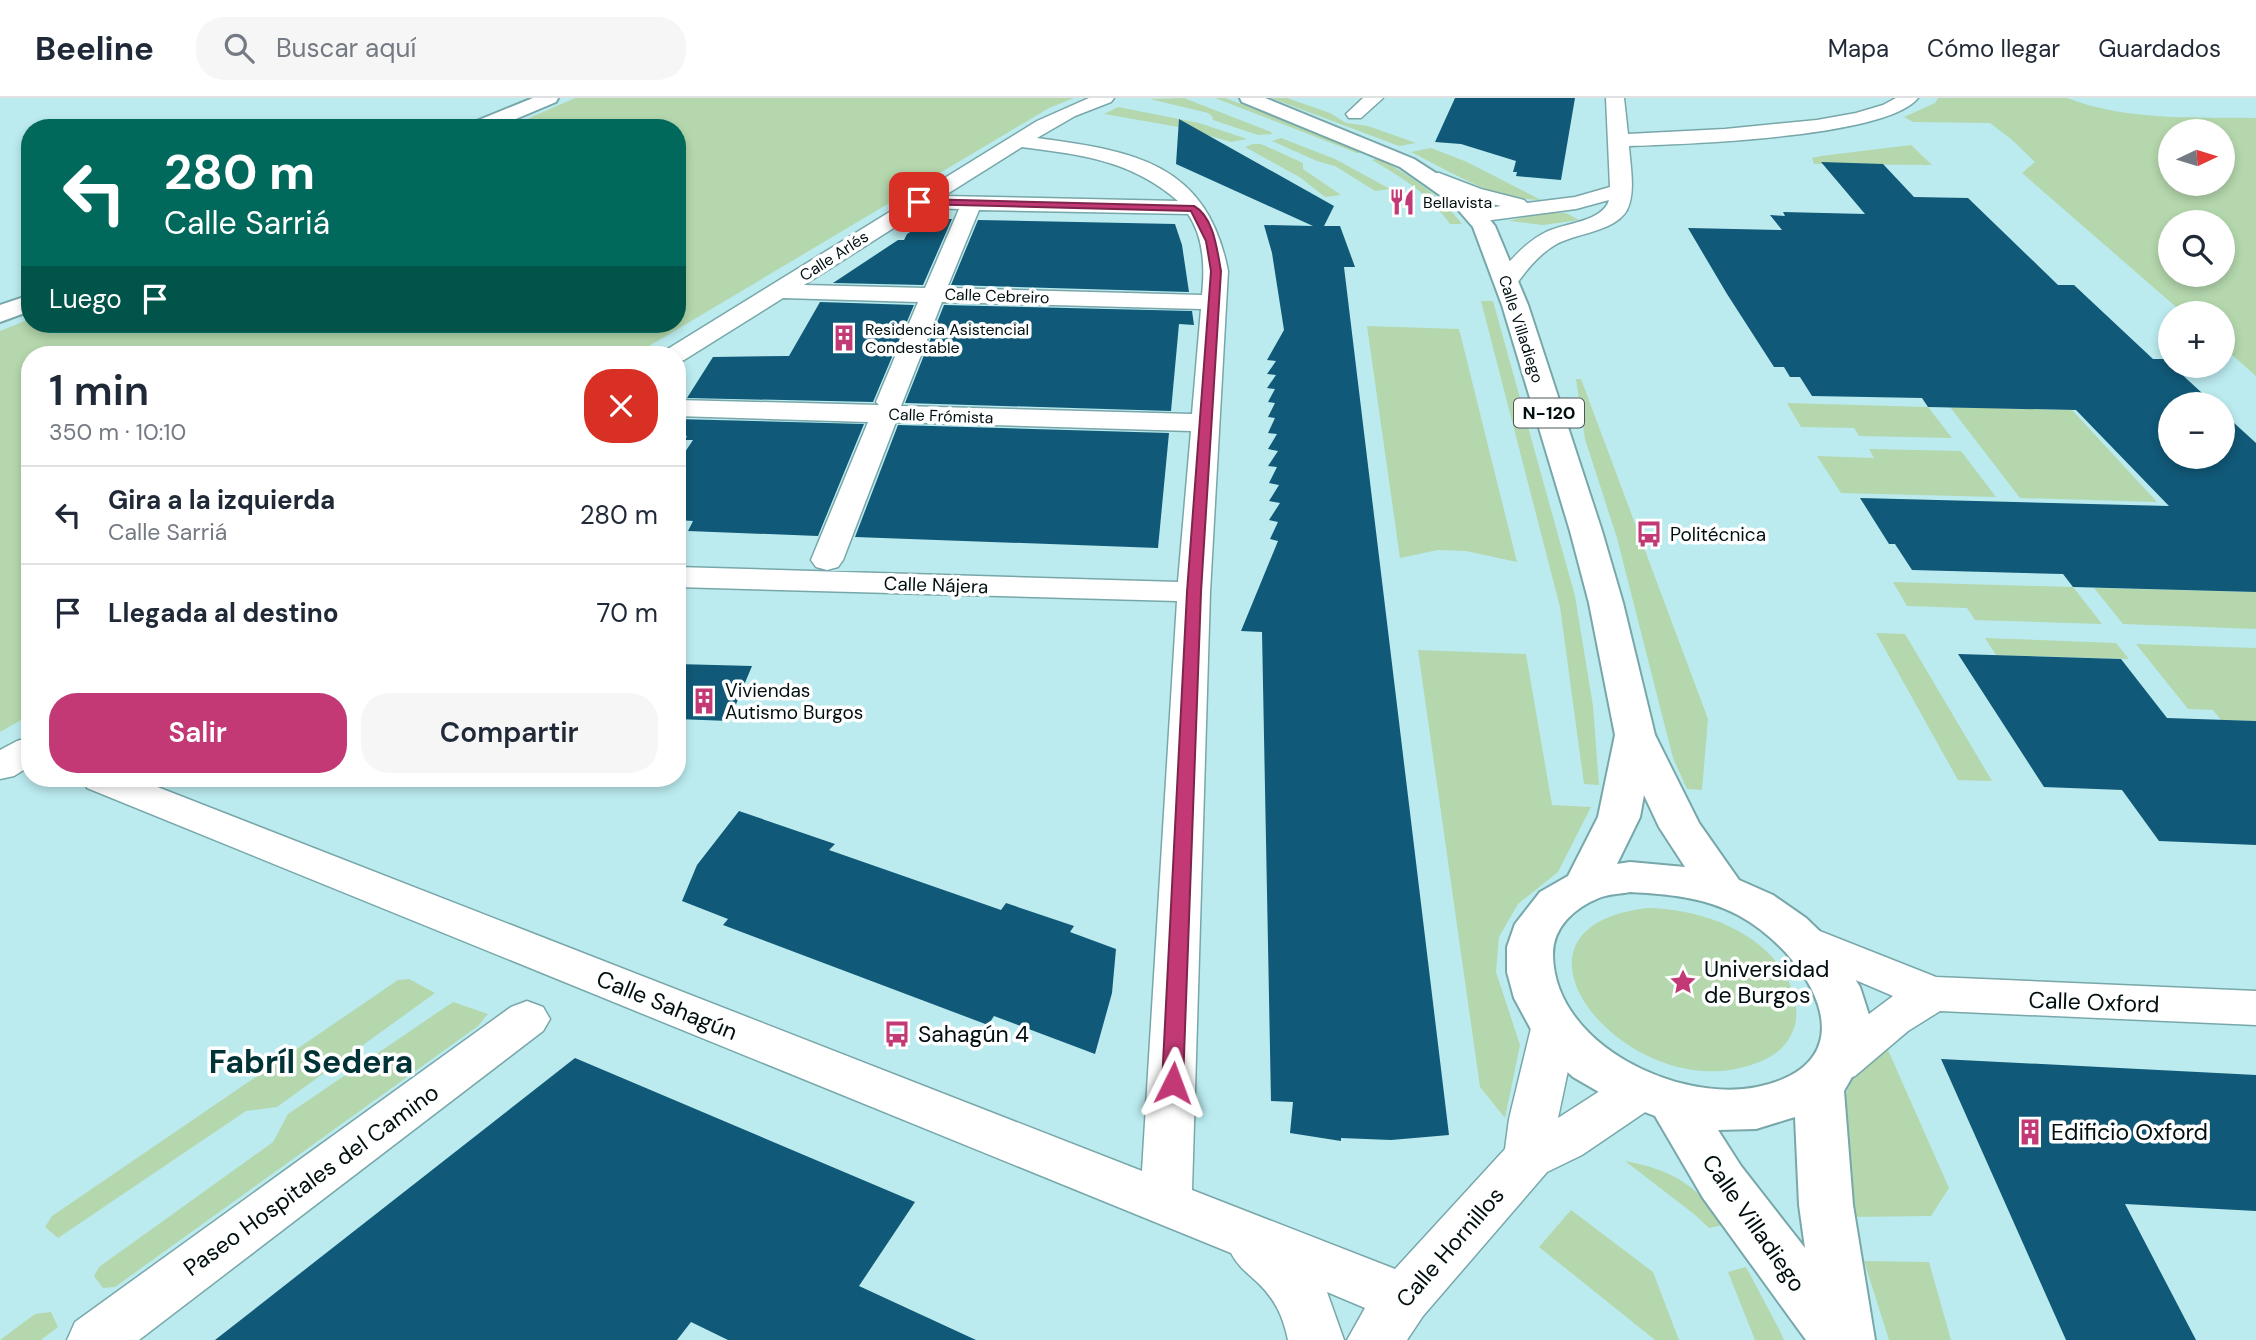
<!DOCTYPE html>
<html lang="es">
<meta charset="utf-8">
<style>
body{margin:0;font-family:"DM Sans",sans-serif;background:#f6f6f7;color:#1f2937;height:100vh;display:flex;flex-direction:column;font-size:26px;white-space:nowrap}
*{box-sizing:border-box;margin:0}
p{font-size:23px;color:#747a83}
.icon{flex:none;width:38px;height:38px;fill:none;stroke:currentColor;stroke-width:2;stroke-linecap:round;stroke-linejoin:round}
.map{position:relative;flex:1;overflow:hidden}
.details{position:absolute;left:21px;top:248px;width:665px;height:441px;display:flex;flex-direction:column;background:#fff;border-radius:28px;box-shadow:0 4px 10px #0003}
.details>*{flex:none}
.top-card{position:absolute;left:21px;top:21px;width:665px;height:214px;border-radius:28px;box-shadow:0 4px 10px #0003;background:#00695c;color:#fff;overflow:hidden}
.needle{width:46px;rotate:86deg}
.tools{position:absolute;left:2158px;top:21px;display:grid;gap:14px}
.tools a{display:grid;place-items:center;width:77px;height:77px;border-radius:50%;background:#fff;box-shadow:0 4px 10px #0003;font-size:35px}
.pin{position:absolute;display:grid;place-items:center;width:60px;height:60px;color:#fff;margin:-30px;border-radius:14px;box-shadow:0 4px 10px #0006}
.me{position:absolute;width:77px;margin:-38px;rotate:3deg;stroke-linejoin:round;filter:drop-shadow(0 0 5px #0008)}
.turn{display:flex;align-items:center;gap:24px;height:147px;padding:0 28px;font-size:32px}
.turn .icon{width:91px;height:91px;stroke-width:2.5}
.turn b{display:block;font-size:49px;line-height:60px}
.then{display:flex;align-items:center;height:66px;padding:0 28px;background:#0003;gap:14px;font-size:26px}
.round{display:grid;place-items:center;flex:none;width:74px;height:74px;border-radius:28px;background:#f6f6f7}
.overview{display:flex;align-items:center;justify-content:space-between;height:119px;padding:0 28px}
h1{font-size:42px;font-weight:600;line-height:52px}
.action{display:flex;gap:14px;margin-top:auto;padding:14px 28px}
.action a{flex:1;height:80px;border-radius:28px;background:#c23975;color:#fff;font-size:28px;font-weight:600;line-height:80px;text-align:center}
.action a+a{background:#f6f6f7;color:#1f2937}
ul{padding:0;list-style:none}
li{display:flex;align-items:center;gap:21px;height:98px;padding:0 28px;border-top:2px solid #e0e1e3}
li div{flex:1}
li b{display:block;font-size:26px}
li em{font-style:normal}
header{display:flex;align-items:center;gap:42px;box-sizing:border-box;height:98px;padding:0 35px;background:#fff;border-bottom:2px solid #e0e1e3}
header strong{font-size:33px}
nav{display:flex;gap:38px;margin-inline-start:auto;font-size:24px}
.search{width:490px;height:63px;background:#f6f6f7;display:flex;align-items:center;gap:18px;box-sizing:border-box;padding:0 24px;border-radius:28px;color:#747a83;font-size:26px}
.map>svg:first-child{display:block}
.green{fill:#b4d7ad;fill-rule:evenodd}
.building{fill:#115978}
.lines{fill:none;stroke-linecap:round;stroke-linejoin:round}
.street-casing{stroke:#78a7aa;stroke-width:3}
.secondary-casing{stroke:#78a7aa;stroke-width:4}
.highway-casing{stroke:#78a7aa;stroke-width:4}
.street{fill:#fff;fill-rule:evenodd}
.secondary{fill:#fff;fill-rule:evenodd}
.highway{fill:#fff;fill-rule:evenodd}
.route{fill:#c23975;stroke:#7e254c;stroke-width:2}
.labels{text-anchor:middle;dominant-baseline:central;stroke-width:7;stroke-linejoin:round;paint-order:stroke}
.far-poi-label{font-size:16px;fill:#010f11;stroke:#fff;text-anchor:start}
.far-street-label{font-size:16px;fill:#010f11;stroke:#fff}
.shield{fill:#fff;stroke:#4d5758;stroke-width:2}
.shield-label{font-size:18px;font-weight:bold;fill:#010f11}
.poi-label{font-size:19px;fill:#010f11;stroke:#fff;text-anchor:start}
.street-label{font-size:19px;fill:#010f11;stroke:#fff}
.near-poi-label{font-size:23px;fill:#010f11;stroke:#fff;text-anchor:start}
.near-street-label{font-size:23px;fill:#010f11;stroke:#fff}
.near-district-label{font-size:32px;font-weight:bold;fill:#003336;stroke:#fff}
</style>
<header>
<strong>Beeline</strong>
<div class="search"><svg class="icon" aria-label="search" viewBox="0 0 24 24"><circle cx="10" cy="10" r="6"/><path d="M15 15l6 6"/></svg>Buscar aquí</div>
<nav><a>Mapa</a><a>Cómo llegar</a><a>Guardados</a></nav>
</header>
<div class="map">
<svg width="2256" height="1242" viewBox="0 0 2256 1242">
<rect width="100%" height="100%" fill="#bbebef"/>
<path class="green" d="M 575,0 L 1074,0 L 1049,10 L 634,257 L 30,257 L 30,617 L 0,634 L 0,233 L 30,221 L 30,226 L 677,226 L 677,30 L 506,30 Z
M 1184,0 L 1271,34 L 1272,36 L 1258,37 L 1213,22 L 1212,18 L 1208,15 L 1150,1 Z
M 1215,0 L 1225,0 L 1258,12 L 1365,54 L 1357,55 Z
M 1271,0 L 1287,0 L 1330,15 L 1346,25 L 1368,28 L 1416,45 L 1399,48 Z
M 1938,0 L 2067,0 C 2128,23 2192,19 2256,20 L 2256,278 L 2223,249 L 2222,215 L 2183,215 L 2022,75 L 2035,64 L 2011,41 L 1990,25 L 1913,24 L 1904,19 L 1935,5 ZM 2170,33 L 2222,33 L 2222,86 L 2170,86 ZM 2170,124 L 2222,124 L 2222,177 L 2170,177 Z
M 1118,9 L 1199,25 L 1247,41 L 1231,44 L 1179,29 L 1104,16 Z
M 1281,40 L 1335,61 L 1390,91 L 1375,93 L 1335,68 L 1317,63 L 1272,43 Z
M 1253,46 L 1261,46 L 1303,65 L 1303,71 L 1341,97 L 1325,99 L 1301,80 L 1245,49 Z
M 1911,47 L 1932,67 L 1814,66 L 1812,60 L 1821,58 Z
M 1431,50 L 1467,64 L 1541,102 C 1494,102 1453,75 1411,54 Z
M 1379,60 C 1411,79 1439,96 1462,126 L 1450,126 C 1429,96 1403,80 1372,62 Z
M 1540,115 L 1566,115 L 1579,122 L 1543,127 L 1509,123 Z
M 1481,203 L 1493,203 L 1575,498 L 1593,608 L 1599,687 L 1584,686 L 1560,509 Z
M 1367,228 L 1459,231 L 1517,464 L 1466,453 L 1438,452 L 1400,460 Z
M 1576,281 L 1581,281 L 1708,621 L 1702,692 L 1687,691 L 1673,660 L 1617,440 L 1585,341 Z
M 1787,305 L 1928,309 L 1952,340 L 1859,338 L 1854,330 L 1801,329 Z
M 1950,309 L 2072,312 L 2157,404 L 2020,400 Z
M 1869,351 L 1961,353 L 1996,399 L 1841,395 L 1817,358 L 1874,360 Z
M 1893,484 L 2073,489 L 2102,526 L 1975,522 L 1967,510 L 1907,508 Z
M 2094,490 L 2256,494 L 2256,531 L 2123,526 Z
M 1876,535 L 1905,536 L 1992,683 L 1958,682 Z
M 1985,540 L 2116,545 L 2129,561 L 1996,557 Z
M 2136,546 L 2256,550 L 2256,623 L 2221,622 L 2213,612 L 2188,611 Z
M 1418,552 L 1526,556 L 1552,707 L 1591,709 L 1558,774 L 1518,806 L 1499,839 L 1496,874 L 1520,947 L 1505,1020 L 1480,989 Z
M 1647,810 C 1702,811 1770,834 1792,891 C 1797,905 1799,923 1791,937 C 1781,957 1761,965 1740,970 C 1621,999 1483,830 1647,810 Z
M 409,881 L 435,895 L 277,1009 L 246,1013 L 58,1140 L 45,1129 L 52,1118 L 398,882 Z
M 453,904 L 488,916 L 478,928 L 115,1189 L 103,1190 L 94,1178 L 99,1169 L 273,1044 L 288,1016 Z
M 1888,952 L 1949,1090 L 1931,1118 L 1848,1119 C 1843,1074 1828,1002 1864,965 C 1870,960 1881,956 1888,952 Z
M 1625,1063 C 1673,1072 1697,1087 1724,1127 L 1709,1130 L 1694,1116 Z
M 1571,1112 L 1653,1174 L 1679,1242 L 1655,1242 L 1539,1149 Z
M 1864,1163 L 1929,1164 L 1951,1242 L 1889,1242 Z
M 1746,1169 L 1779,1231 L 1784,1242 L 1755,1242 L 1728,1174 Z
M 51,1214 L 58,1229 L 41,1242 L 0,1242 L 35,1216 Z"/>
<path class="building" d="M 1455,0 L 1575,0 L 1561,82 L 1516,78 L 1517,74 L 1513,74 L 1516,63 L 1461,46 L 1435,44 Z
M 1179,21 L 1334,108 L 1324,128 L 1340,128 L 1355,169 L 1344,169 L 1449,1037 L 1391,1042 L 1341,1040 L 1341,1043 L 1290,1035 L 1293,1004 L 1271,1003 L 1262,534 L 1241,533 L 1278,443 L 1270,441 L 1278,424 L 1269,422 L 1280,405 L 1269,403 L 1279,387 L 1269,385 L 1277,369 L 1268,368 L 1278,353 L 1268,351 L 1277,336 L 1268,335 L 1275,320 L 1268,319 L 1275,305 L 1268,304 L 1275,291 L 1267,290 L 1276,277 L 1267,276 L 1276,263 L 1267,262 L 1284,232 L 1272,155 L 1264,127 L 1313,128 L 1176,66 Z
M 1821,64 L 1883,66 L 1914,99 L 1968,100 L 2058,187 L 2074,187 L 2153,261 L 2165,261 L 2214,306 L 2170,306 L 2170,359 L 2222,359 L 2222,314 L 2256,345 L 2256,494 L 2073,489 L 2063,476 L 1912,472 L 1895,446 L 1889,446 L 1860,400 L 2169,408 L 2076,312 L 1928,309 L 1922,300 L 1812,298 L 1800,279 L 1790,279 L 1784,269 L 1774,269 L 1727,196 L 1688,130 L 1782,132 L 1770,117 L 1785,118 L 1783,114 L 1865,116 Z
M 931,121 L 952,121 L 923,187 L 833,185 L 898,142 L 904,142 L 907,136 Z
M 978,122 L 1175,126 L 1182,147 L 1189,194 L 951,187 Z
M 820,204 L 914,207 L 873,304 L 687,300 L 713,259 L 789,258 Z
M 944,207 L 1192,213 L 1194,227 L 1179,226 L 1171,313 L 905,305 Z
M 677,321 L 864,326 L 818,438 L 688,433 L 693,423 L 677,422 L 677,366 L 693,342 L 685,342 L 687,338 L 677,338 Z
M 898,327 L 1169,335 L 1158,450 L 855,439 Z
M 1958,556 L 2121,561 L 2167,620 L 2256,623 L 2256,747 L 2159,743 L 2122,692 L 2044,689 Z
M 677,566 L 752,568 L 729,623 L 677,621 Z
M 739,713 L 835,746 L 829,752 L 1001,812 L 1006,805 L 1074,828 L 1070,834 L 1116,851 L 1112,895 L 1095,956 L 994,918 L 988,927 L 723,827 L 728,821 L 682,803 L 697,767 Z
M 575,960 L 915,1104 L 859,1188 L 976,1242 L 728,1242 L 691,1224 L 677,1242 L 215,1242 Z
M 1941,961 L 2256,977 L 2256,1113 L 2125,1106 L 2196,1242 L 2066,1242 Z"/>
<g class="lines">
<g class="street-casing">
<path id="street" d="M 1089,0 L 1114,0 L 1111,4 L 1075,18 L 1037,40 C 1133,53 1207,64 1228,173 L 1210,494 L 1192,1092 L 1395,1171 L 1505,1051 L 1509,1021 L 1531,930 L 1538,917 L 1554,912 L 1570,917 L 1577,930 L 1558,1020 L 1623,978 L 1640,973 L 1657,978 L 1664,992 L 1657,1006 L 1582,1057 L 1547,1074 L 1423,1218 L 1407,1242 L 1347,1242 L 1365,1210 L 1327,1194 L 1344,1242 L 1288,1242 C 1283,1218 1275,1201 1257,1184 C 1246,1174 1238,1168 1231,1155 L 87,690 L 82,681 L 137,681 L 1142,1073 L 1177,503 L 677,489 L 677,469 L 1178,484 L 1191,333 L 896,324 L 843,462 L 838,469 L 827,472 L 816,469 L 811,462 L 868,324 L 677,318 L 677,302 L 879,307 L 876,304 L 918,204 L 783,200 L 684,262 L 677,264 L 677,257 L 662,257 L 666,252 L 1037,23 ZM 1022,49 C 1082,57 1131,62 1178,103 L 944,98 ZM 925,110 L 959,111 L 925,190 L 804,187 ZM 979,112 L 1188,116 C 1204,139 1205,170 1202,197 L 947,190 ZM 942,204 L 1201,211 L 1192,316 L 901,308 Z
M 1363,0 L 1383,0 L 1361,20 L 1349,20 L 1346,16 Z
M 1606,0 L 1624,0 L 1628,36 L 1725,31 L 1817,22 L 1856,15 L 1883,7 L 1896,0 L 1918,0 C 1886,40 1683,46 1629,48 C 1630,66 1636,94 1627,112 C 1615,134 1575,135 1555,147 C 1538,157 1526,173 1514,189 L 1498,189 L 1494,184 C 1508,164 1524,145 1546,134 C 1564,125 1603,124 1609,102 L 1576,111 L 1477,124 L 1469,123 L 1466,118 L 1469,113 L 1501,108 L 1467,100 L 1425,83 L 1422,79 L 1425,75 L 1439,75 L 1481,91 L 1524,102 L 1527,105 L 1575,99 L 1610,89 Z
M 30,639 L 30,668 L 14,678 L 0,681 L 0,652 L 17,643 Z
M 1807,828 L 1936,879 L 2256,893 L 2256,927 L 1940,913 L 1908,933 L 1855,978 L 1838,984 L 1821,978 L 1814,965 L 1821,952 L 1893,898 L 1792,855 L 1785,844 L 1792,833 Z
M 527,903 L 543,909 L 550,921 L 543,933 L 139,1242 L 67,1242 L 75,1224 L 511,909 Z"/>
</g>
<g class="secondary-casing">
<path id="secondary" d="M 533,0 L 558,0 L 556,4 L 494,30 L 466,30 L 469,26 Z
M 30,197 L 30,213 L 0,224 L 0,207 Z"/>
</g>
<g class="highway-casing">
<path id="highway" d="M 1240,0 L 1265,0 L 1414,61 L 1470,97 L 1495,128 L 1528,207 L 1602,433 L 1623,505 L 1655,637 L 1699,725 L 1739,782 L 1773,797 L 1806,820 L 1834,847 L 1860,889 L 1870,920 L 1869,949 L 1844,993 L 1853,1107 L 1875,1242 L 1806,1242 L 1703,1100 L 1655,1018 L 1611,1001 L 1573,979 L 1552,960 L 1534,937 L 1514,900 L 1507,874 L 1507,849 L 1515,826 L 1540,794 L 1568,778 L 1598,719 L 1615,637 L 1589,505 L 1570,433 L 1502,207 L 1473,129 L 1454,107 L 1400,69 L 1242,4 ZM 1644,697 L 1659,729 L 1685,769 L 1630,764 L 1617,766 L 1640,719 ZM 1630,794 C 1667,796 1704,799 1738,817 C 1808,855 1876,964 1757,989 C 1678,1005 1555,947 1553,858 C 1552,830 1574,810 1599,800 C 1608,796 1620,796 1630,794 ZM 1795,1019 L 1799,1107 L 1805,1150 L 1741,1068 L 1718,1032 L 1756,1031 Z"/>
</g>
<use href="#street" class="street"/>
<use href="#secondary" class="secondary"/>
<use href="#highway" class="highway"/>
</g>
<path class="route" d="M 919,101 L 1194,108 C 1214,119 1217,152 1221,173 L 1201,494 L 1183,985 L 1180,991 L 1173,994 L 1165,991 L 1162,985 L 1187,494 L 1211,173 L 1206,143 L 1191,113 L 916,106 L 914,104 Z"/>
<defs>
<g id="restaurant-bare" transform="scale(2.1)"><path d="M-5-6h1v4h1v-4h1v4h1v-4h1v5L-1.5 .5V6h-2V.5L-5-1ZM5-6V6H3V1.5H1.5Q1.5-4 5-6Z" fill="#c23975" stroke="#fff" stroke-width="2.5" paint-order="stroke"/></g>
<g id="building-bare" transform="scale(2.1)"><path d="M-4-6H4V6H1V3H-1V6H-4ZM-2.5-4.3h1.7v1.8h-1.7ZM.8-4.3h1.7v1.8H.8ZM-2.5-1h1.7V.8h-1.7ZM.8-1h1.7V.8H.8Z" fill="#c23975" stroke="#fff" stroke-width="2.5" paint-order="stroke"/></g>
<g id="bus-bare" transform="scale(2.1)"><path d="M-5-6H5V4H4V6H2V4H-2V6H-4V4H-5ZM-3.5-4V0h7V-4ZM-3.5 1.2v1.5H-2V1.2ZM2 1.2v1.5H3.5V1.2Z" fill="#c23975" stroke="#fff" stroke-width="2.5" paint-order="stroke"/></g>
<g id="sight-bare" transform="scale(2.1)"><path d="M0-6L1.8-2.2L6-1.7L2.9 1.2L3.7 5.4L0 3.3L-3.7 5.4L-2.9 1.2L-6-1.7L-1.8-2.2Z" fill="#c23975" stroke="#fff" stroke-width="2.5" paint-order="stroke"/></g>
</defs>
<g fill-rule="evenodd">
<use href="#restaurant-bare" x="1402" y="104"/>
<use href="#building-bare" x="844" y="240"/>
<use href="#bus-bare" x="1649" y="436"/>
<use href="#building-bare" x="704" y="603"/>
<use href="#sight-bare" x="1683" y="884"/>
<use href="#bus-bare" x="897" y="936"/>
<use href="#building-bare" x="2030" y="1034"/>
</g>
<g class="labels">
<g class="far-poi-label">
<text x="1423" y="104">Bellavista</text>
<text x="865" y="231">Residencia Asistencial<tspan x="865" dy="18">Condestable</tspan></text>
</g>
<g class="far-street-label">
<text transform="translate(834 158) rotate(-33)">Calle Arlés</text>
<text transform="translate(997 198) rotate(2)">Calle Cebreiro</text>
<text transform="translate(1521 231) rotate(72)">Calle Villadiego</text>
<text transform="translate(941 318) rotate(2)">Calle Frómista</text>
</g>
<rect class="shield" x="1514" y="300.5" width="70" height="29" rx="5"/>
<g class="shield-label">
<text x="1549" y="315">N-120</text>
</g>
<g class="poi-label">
<text x="1670" y="436">Politécnica</text>
<text x="725" y="592">Viviendas<tspan x="725" dy="22">Autismo Burgos</tspan></text>
</g>
<g class="street-label">
<text transform="translate(936 487) rotate(2)">Calle Nájera</text>
</g>
<g class="near-poi-label">
<text x="1704" y="871">Universidad<tspan x="1704" dy="26">de Burgos</tspan></text>
<text x="918" y="936">Sahagún 4</text>
<text x="2051" y="1034">Edificio Oxford</text>
</g>
<g class="near-street-label">
<text transform="translate(2094 904) rotate(2)">Calle Oxford</text>
<text transform="translate(667 907) rotate(22)">Calle Sahagún</text>
<text transform="translate(311 1082) rotate(-36)">Paseo Hospitales del Camino</text>
<text transform="translate(1754 1125) rotate(55)">Calle Villadiego</text>
<text transform="translate(1450 1149) rotate(-49)">Calle Hornillos</text>
</g>
<g class="near-district-label">
<text x="311" y="964">Fabríl Sedera</text>
</g>
</g>
</svg>
<div class="tools">
<a><svg class="needle" viewBox="-14 -14 28 28"><path d="M0-13l5 13h-10z" fill="#e53935"/><path d="M0 13l5-13h-10z" fill="#747a83"/></svg></a>
<a><svg class="icon" aria-label="search" viewBox="0 0 24 24"><circle cx="10" cy="10" r="6"/><path d="M15 15l6 6"/></svg></a>
<a>+</a>
<a>−</a>
</div>
<div class="pin" style="left:919px;top:104px;background:#d93025"><svg class="icon" aria-label="arrive" viewBox="0 0 24 24"><path d="M6 21V4h12l-3 4 3 4H6"/></svg></div>
<svg class="me" style="left:1173px;top:985px" viewBox="-20 -20 40 40"><path d="M0-17L14 15 0 8-14 15z" fill="#c23975" stroke="#fff" stroke-width="4"/></svg>
<div class="top-card">
<div class="turn"><svg class="icon" aria-label="left" viewBox="0 0 24 24"><path d="M17 20v-9H6M10 6l-5 5 5 5"/></svg><div><b>280 m</b>Calle Sarriá</div></div>
<div class="then">Luego<svg class="icon" aria-label="arrive" viewBox="0 0 24 24"><path d="M6 21V4h12l-3 4 3 4H6"/></svg></div>
</div>
<section class="details">
<div class="overview"><div><h1>1 min</h1><p>350 m · 10:10</p></div><a class="round" style="background:#d93025;color:#fff"><svg class="icon" aria-label="close" viewBox="0 0 24 24"><path d="M6 6l12 12M18 6L6 18"/></svg></a></div>
<ul>
<li><svg class="icon" aria-label="left" viewBox="0 0 24 24"><path d="M17 20v-9H6M10 6l-5 5 5 5"/></svg><div><b>Gira a la izquierda</b><p>Calle Sarriá</p></div><em>280 m</em></li>
<li><svg class="icon" aria-label="arrive" viewBox="0 0 24 24"><path d="M6 21V4h12l-3 4 3 4H6"/></svg><div><b>Llegada al destino</b></div><em>70 m</em></li>
</ul>
<div class="action"><a>Salir</a><a>Compartir</a></div>
</section>
</div>
